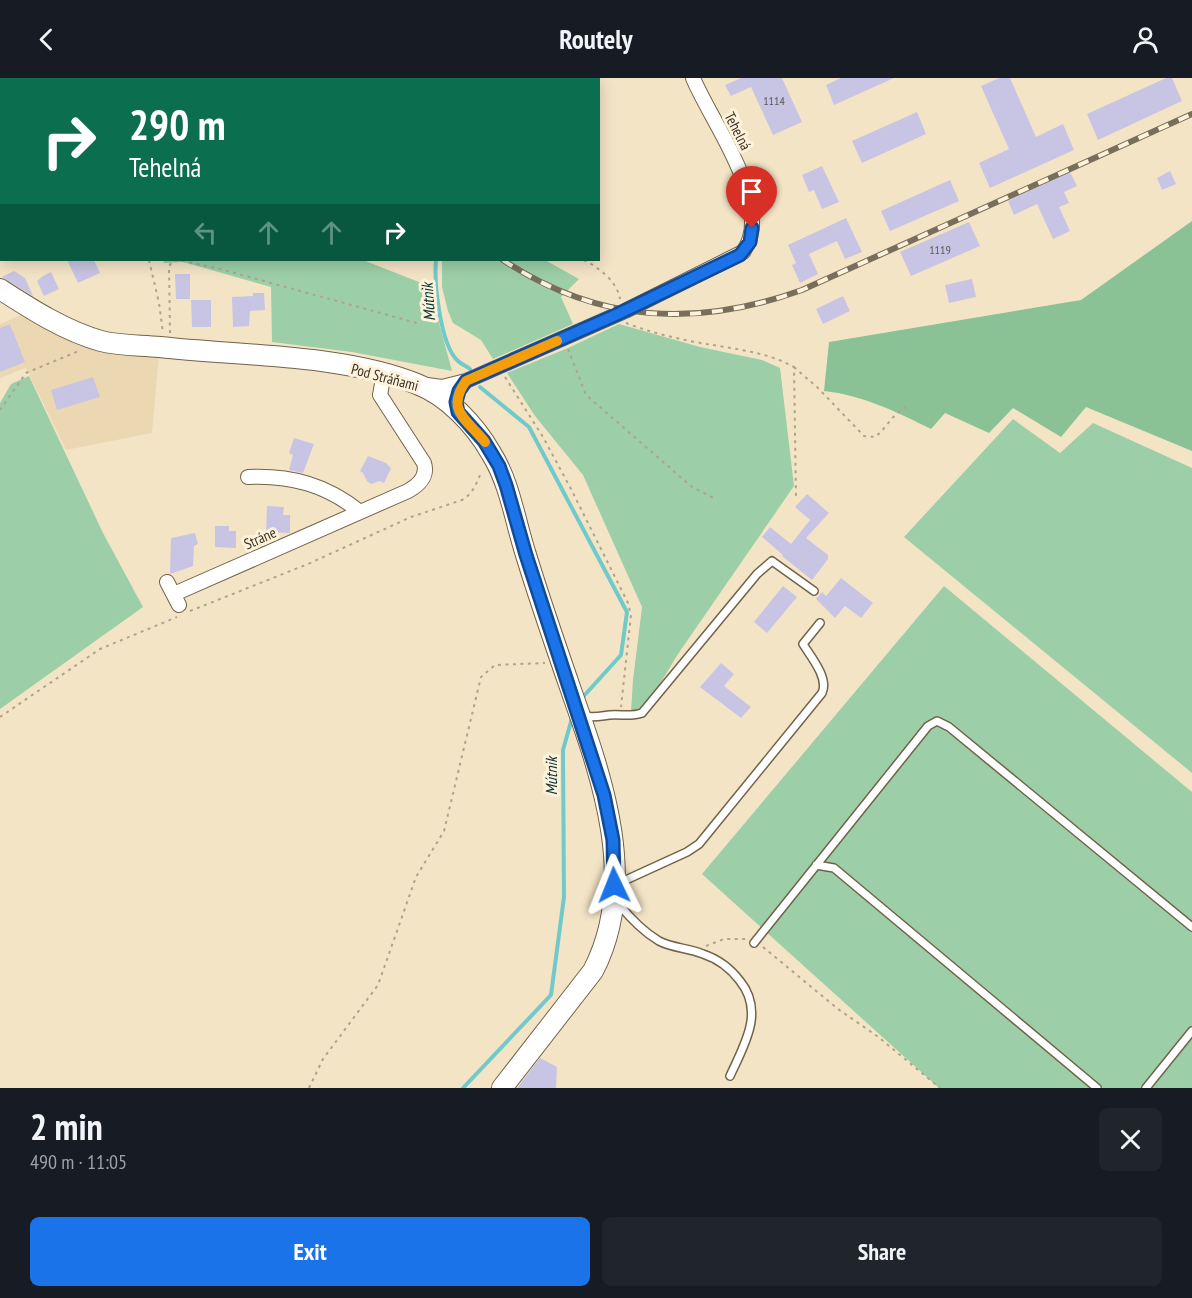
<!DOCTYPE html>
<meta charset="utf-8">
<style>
body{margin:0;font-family:"PT Sans Narrow",sans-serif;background:#20242c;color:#f1f3f6;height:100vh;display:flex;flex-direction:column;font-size:22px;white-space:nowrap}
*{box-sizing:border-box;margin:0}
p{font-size:20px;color:#9ea1a6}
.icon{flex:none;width:33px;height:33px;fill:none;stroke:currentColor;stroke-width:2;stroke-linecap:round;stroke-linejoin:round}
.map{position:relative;height:1010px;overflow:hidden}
.sheet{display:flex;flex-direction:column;background:#171b24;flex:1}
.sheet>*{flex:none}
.guide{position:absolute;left:0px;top:0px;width:600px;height:183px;box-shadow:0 3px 15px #0003;background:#0b6e4f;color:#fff;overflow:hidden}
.pin{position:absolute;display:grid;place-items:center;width:51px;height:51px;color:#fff;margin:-62px -26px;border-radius:50% 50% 50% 0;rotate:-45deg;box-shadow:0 0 6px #0007}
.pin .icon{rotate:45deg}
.me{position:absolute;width:66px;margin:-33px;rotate:358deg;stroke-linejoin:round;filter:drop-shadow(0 0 4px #0008)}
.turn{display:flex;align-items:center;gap:21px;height:126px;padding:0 30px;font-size:27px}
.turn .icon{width:78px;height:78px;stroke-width:2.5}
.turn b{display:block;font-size:42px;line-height:51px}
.lanes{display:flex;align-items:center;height:57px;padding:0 30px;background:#0003;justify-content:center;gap:30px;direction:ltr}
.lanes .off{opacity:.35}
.round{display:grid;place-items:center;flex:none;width:63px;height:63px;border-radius:9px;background:#20242c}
.head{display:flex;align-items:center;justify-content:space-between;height:102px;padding:0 30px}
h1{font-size:36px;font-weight:700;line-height:45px}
.button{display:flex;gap:12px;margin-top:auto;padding:12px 30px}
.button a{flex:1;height:69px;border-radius:9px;background:#1a73e8;color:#fff;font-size:24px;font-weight:700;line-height:69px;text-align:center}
.button a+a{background:#20242c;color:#f1f3f6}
header{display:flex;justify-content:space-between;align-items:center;height:78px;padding:0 30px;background:#171b24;font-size:27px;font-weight:700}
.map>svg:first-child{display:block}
.built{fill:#ebd8b3}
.green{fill:#9ccfa7}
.forest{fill:#8ac296}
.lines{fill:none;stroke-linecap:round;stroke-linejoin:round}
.stream{stroke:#71caca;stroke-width:4}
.building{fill:#c8c5e4}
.lane-casing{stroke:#716349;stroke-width:10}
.street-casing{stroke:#716349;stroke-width:16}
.secondary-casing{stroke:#716349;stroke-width:22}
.path{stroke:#afa38c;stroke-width:2;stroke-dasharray:3 4.5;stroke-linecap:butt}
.lane{stroke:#fff;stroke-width:7}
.street{stroke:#fff;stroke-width:14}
.secondary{stroke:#fff;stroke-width:20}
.rail-casing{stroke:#776e5c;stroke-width:6}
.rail{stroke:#fff2da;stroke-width:4;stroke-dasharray:11;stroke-linecap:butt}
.route-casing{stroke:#114b97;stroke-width:15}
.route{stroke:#1a73e8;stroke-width:10}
.slow{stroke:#f59e0b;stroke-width:10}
.labels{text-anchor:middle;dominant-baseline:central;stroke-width:6;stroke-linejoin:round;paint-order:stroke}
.number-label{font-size:12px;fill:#5c5756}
.street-label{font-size:15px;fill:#383226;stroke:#fff2da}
.water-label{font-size:16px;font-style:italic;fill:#073434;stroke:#fff2da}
</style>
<header><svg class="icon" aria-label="back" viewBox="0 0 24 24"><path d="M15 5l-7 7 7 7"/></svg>Routely<svg class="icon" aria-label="person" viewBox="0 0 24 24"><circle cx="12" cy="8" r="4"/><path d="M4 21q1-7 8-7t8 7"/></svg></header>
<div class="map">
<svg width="1192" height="1010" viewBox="0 0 1192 1010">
<rect width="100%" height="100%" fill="#f4e4c6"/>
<path class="built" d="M 26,235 L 159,278 L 152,355 L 66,372 L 26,290 L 0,300 L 0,246 Z"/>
<path class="green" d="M 163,182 L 363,182 L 429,208 L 452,293 L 352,274 L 272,264 L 271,209 L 183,184 L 164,185 Z
M 442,182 L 545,182 L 579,201 L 561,219 L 573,246 L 493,281 L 481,262 L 453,245 L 448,233 L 442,209 Z
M 619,246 L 700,269 L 762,282 L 780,290 L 794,408 L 678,576 L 646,629 L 638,634 L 631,634 L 633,602 L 642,529 L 583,397 L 535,338 L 507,295 L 568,270 Z
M 29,298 L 103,455 L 143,529 L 0,631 L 0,325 L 11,306 Z
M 1013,341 L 1060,375 L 1093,345 L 1192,390 L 1192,695 L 904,459 Z
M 944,508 L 1192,714 L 1192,1010 L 939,1010 L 702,796 Z"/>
<path class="forest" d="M 1192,143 L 1192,373 L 1086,329 L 1061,359 L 1013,330 L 989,355 L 945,335 L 931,351 C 897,334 862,317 824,313 L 829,264 L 1081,222 Z"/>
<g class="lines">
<path class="stream" d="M 369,0 L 370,2
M 436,182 C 434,204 440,267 458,283 C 461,286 466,288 470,291
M 480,309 L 529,349 L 627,534 L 621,577 L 582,620
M 463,1010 L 551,917 L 564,819 L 563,672 L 572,640"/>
</g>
<path class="building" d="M 741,0 L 782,0 L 802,44 L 773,57 L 751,9 L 731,18 L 725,7 Z
M 841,0 L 894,0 L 834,27 L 826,7 Z
M 999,0 L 1010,0 L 1036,59 L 1063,46 L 1074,72 L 990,110 L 979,85 L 1009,71 L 981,8 Z
M 1166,0 L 1172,0 L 1182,23 L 1098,62 L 1087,36 Z
M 917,34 L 926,56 L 862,85 L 852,63 Z
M 822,88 L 839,124 L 822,131 L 814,112 L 809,114 L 802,97 Z
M 1170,93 L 1176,106 L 1162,112 L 1157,100 Z
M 1070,94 L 1077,108 L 1064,114 L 1069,125 L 1059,129 L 1070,153 L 1053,161 L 1037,126 L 1014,137 L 1008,123 Z
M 950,102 L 959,123 L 890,153 L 881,133 Z
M 846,140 L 862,174 L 845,181 L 837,163 L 809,176 L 818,196 L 800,205 L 792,187 L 796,185 L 788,167 Z
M 969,144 L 980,168 L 911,198 L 900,174 Z
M 67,182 L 94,182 L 100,195 L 78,205 Z
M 14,193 L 25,200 L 33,218 L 2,199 Z
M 51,194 L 59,211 L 44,218 L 37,203 L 43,198 Z
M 175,196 L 190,196 L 190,221 L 176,221 Z
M 972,201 L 976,219 L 949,225 L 945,207 Z
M 253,215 L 264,215 L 265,232 L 250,233 L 249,248 L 233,249 L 232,219 L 253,218 Z
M 843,218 L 850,233 L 823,246 L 816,231 Z
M 191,222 L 211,222 L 211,249 L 192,249 Z
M 10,246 L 25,284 L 0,294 L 0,250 Z
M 93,299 L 100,319 L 57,332 L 51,312 Z
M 294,360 L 314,366 L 303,395 L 289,392 L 293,377 L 289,375 Z
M 368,378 L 386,385 L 391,390 L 384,405 L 380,403 L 371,406 L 367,403 L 363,395 L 360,393 Z
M 807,416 L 829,435 L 806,460 L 828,477 L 828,481 L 812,502 L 782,478 L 783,477 L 762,459 L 770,449 L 791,466 L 810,442 L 795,429 Z
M 267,428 L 284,429 L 283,437 L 290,437 L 290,455 L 266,454 Z
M 215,448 L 229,448 L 229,453 L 236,453 L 236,470 L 215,469 Z
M 195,455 L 198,466 L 194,468 L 193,488 L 170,496 L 171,460 Z
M 841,500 L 873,525 L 861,540 L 845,528 L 835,540 L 816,521 L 822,514 L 826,518 Z
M 783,508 L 797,519 L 767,555 L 754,544 Z
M 721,585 L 734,596 L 724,608 L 751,629 L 741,640 L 700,609 Z
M 540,980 L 557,989 L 556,1010 L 517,1010 Z"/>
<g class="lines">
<g class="lane-casing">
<path id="lane" d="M 584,638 C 594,640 601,638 610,637 C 621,636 631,639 642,635 L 757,496 L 772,483 L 814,513
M 816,787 L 834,790 L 1097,1010
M 617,806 L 687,774 L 699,766 L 822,615 C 829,600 811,579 803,566 L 820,545
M 618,825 C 630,840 642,853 659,863 C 672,870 689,870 703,876 C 718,881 731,891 740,903 C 765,934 744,967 730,998
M 754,865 L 928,648 L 937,643 L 949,649 L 1192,849
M 1146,1010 L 1192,953"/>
</g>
<g class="street-casing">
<path id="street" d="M 427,307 L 442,309 L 466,303 L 625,233 L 743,174 C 776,129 711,44 693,0
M 248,399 C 291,397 327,407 360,434
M 167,504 L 179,527
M 174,516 L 408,413 C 419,407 428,398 424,385 L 380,317 L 384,295"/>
</g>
<g class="secondary-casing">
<path id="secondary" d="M 0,211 C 31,231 65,253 101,263 C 120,268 141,267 160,269 C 240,278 343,276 417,306 C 448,318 475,347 491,375 C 510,405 515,443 526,477 C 540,523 556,569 572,615 C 603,702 639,805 593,893 L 502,1010"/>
</g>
<path class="path" d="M 149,182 L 159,225 L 163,255
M 584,182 C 599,190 617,203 620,221
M 626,245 C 651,255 686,263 713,267 C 741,272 769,275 794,289 L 796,421
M 170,255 L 169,188 L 173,183 L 179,182 L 220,191 L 417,245
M 568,271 L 586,317 L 692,409 L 716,421
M 794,289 L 819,311 L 864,358 L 875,359 C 887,350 892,336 906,329
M 505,299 L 543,359 L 571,411 L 628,525 L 631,537 L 621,629
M 0,332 L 26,295 L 81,272
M 190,533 L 308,486 L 411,439 L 462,422 C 474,415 476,405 482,393
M 0,639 L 100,571 L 177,539
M 706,868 L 724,861 L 747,861
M 763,869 L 838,931 L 877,958 L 940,1010
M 309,1010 L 323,981 L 378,907 L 416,799 L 444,753 L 481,599 L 495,587 L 545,585"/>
<use href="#lane" class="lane"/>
<use href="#street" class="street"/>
<use href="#secondary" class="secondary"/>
<g class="rail-casing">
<path id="rail" d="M 354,0 L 354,2
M 503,182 C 598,245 696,250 802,212 L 1192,36"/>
</g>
<use href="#rail" class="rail"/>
</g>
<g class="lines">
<g class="route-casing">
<path id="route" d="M 614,807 L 613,762 L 604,717 L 526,477 L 506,407 L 499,388 L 484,363 L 458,334 L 456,324 L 459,313 L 466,303 L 618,236 L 740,177 L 750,164 L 752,150"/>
</g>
<use href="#route" class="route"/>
<path class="slow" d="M 485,364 C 467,341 445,333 466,303 L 557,263"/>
</g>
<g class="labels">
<g class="number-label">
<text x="774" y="22">1114</text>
<text x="940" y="171">1119</text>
</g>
<g class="street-label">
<text transform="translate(738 53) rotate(63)">Tehelná</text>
<text transform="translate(385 299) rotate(15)">Pod Stráňami</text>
<text transform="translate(260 460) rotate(-24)">Stráne</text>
</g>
<g class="water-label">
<text transform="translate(428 224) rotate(-94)">Mútnik</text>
<text transform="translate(551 698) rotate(-90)">Mútnik</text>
</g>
</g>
</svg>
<div class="pin" style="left:752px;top:150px;background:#d93025"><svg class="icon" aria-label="arrive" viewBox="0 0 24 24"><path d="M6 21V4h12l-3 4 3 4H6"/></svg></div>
<svg class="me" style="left:614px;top:807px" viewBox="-20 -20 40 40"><path d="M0-17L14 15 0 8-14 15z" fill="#1a73e8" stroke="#fff" stroke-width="4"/></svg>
<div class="guide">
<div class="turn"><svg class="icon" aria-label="right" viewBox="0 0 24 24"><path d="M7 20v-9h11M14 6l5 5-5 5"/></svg><div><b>290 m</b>Tehelná</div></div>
<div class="lanes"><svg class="icon off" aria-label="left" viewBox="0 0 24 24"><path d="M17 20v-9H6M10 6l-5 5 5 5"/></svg><svg class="icon off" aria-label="ahead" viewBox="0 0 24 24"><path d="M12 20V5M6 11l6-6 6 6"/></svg><svg class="icon off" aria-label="ahead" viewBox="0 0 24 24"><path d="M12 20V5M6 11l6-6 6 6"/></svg><svg class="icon" aria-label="right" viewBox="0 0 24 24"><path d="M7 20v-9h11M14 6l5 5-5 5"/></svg></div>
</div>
</div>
<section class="sheet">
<div class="head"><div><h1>2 min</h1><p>490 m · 11:05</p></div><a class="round"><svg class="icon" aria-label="close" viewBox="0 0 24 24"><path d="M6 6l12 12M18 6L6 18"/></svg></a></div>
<div class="button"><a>Exit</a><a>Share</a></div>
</section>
